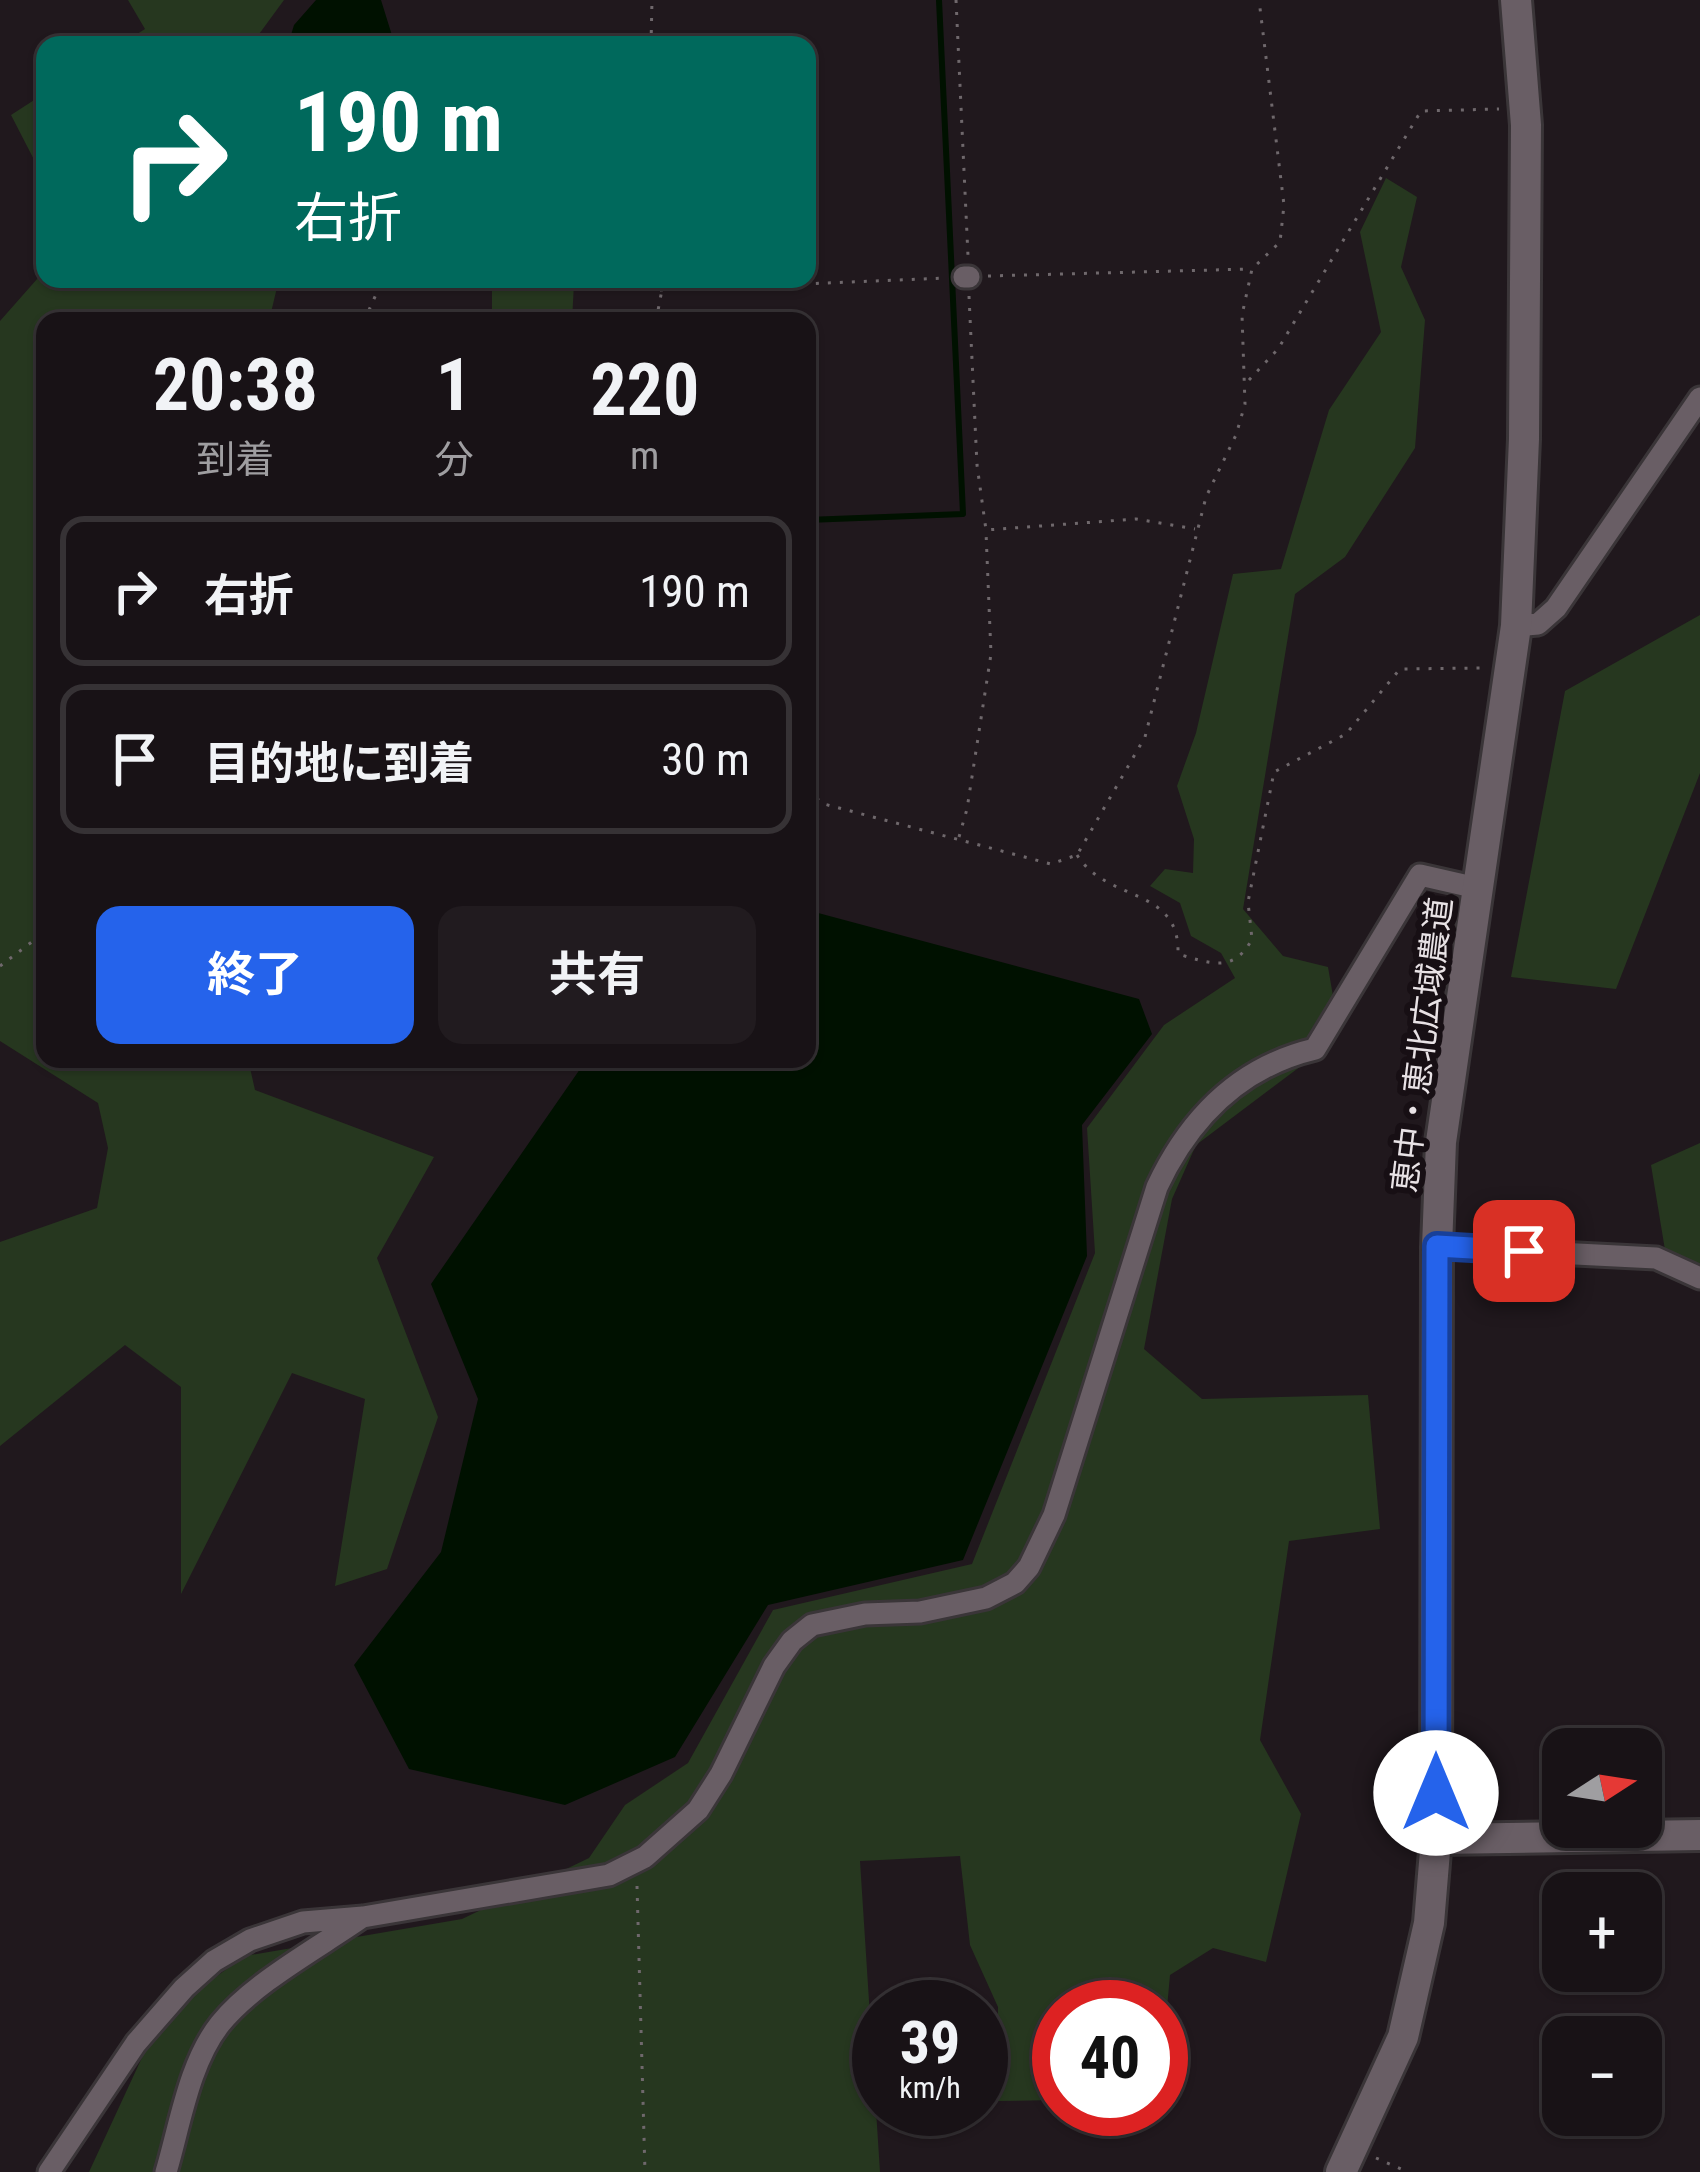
<!DOCTYPE html>
<html lang="ja">
<meta charset="utf-8">
<style>
body{margin:0;font-family:"Roboto Condensed","Noto Sans JP",sans-serif;background:#211b1f;color:#f1f3f6;height:100vh;display:flex;flex-direction:column;font-size:45px;white-space:nowrap}
*{box-sizing:border-box;margin:0}
p{font-size:39px;color:#9f9ea1}
.icon{flex:none;width:66px;height:66px;fill:none;stroke:currentColor;stroke-width:2;stroke-linecap:round;stroke-linejoin:round}
.map{position:relative;flex:1;overflow:hidden}
.details{position:absolute;left:36px;top:312px;width:780px;height:756px;display:flex;flex-direction:column;background:#181216;border-radius:24px;box-shadow:0 3px 9px #0004,0 0 0 3px #363235}
.details>*{flex:none}
.hud{position:absolute;left:36px;top:36px;width:780px;height:252px;border-radius:24px;box-shadow:0 3px 9px #0004,0 0 0 3px #363235;background:#00695c;color:#fff;overflow:hidden}
.needle{width:78px;rotate:78deg}
.buttons{position:absolute;left:1542px;top:1728px;display:grid;gap:24px}
.buttons a{display:grid;place-items:center;width:120px;height:120px;border-radius:24px;background:#181216;box-shadow:0 3px 9px #0004,0 0 0 3px #363235;font-size:60px}
.speed{position:absolute;left:852px;top:1980px;display:flex;gap:24px;font-size:60px;font-weight:700;text-align:center}
.speed>*{display:grid;place-content:center;width:156px;height:156px;border-radius:50%;background:#181216;box-shadow:0 3px 9px #0004,0 0 0 3px #363235;line-height:1}
.speed small{font-size:30px;font-weight:400}
.speed .limit{border:18px solid #d22;background:#fff;color:#111}
.pin{position:absolute;display:grid;place-items:center;width:102px;height:102px;color:#fff;margin:-51px;border-radius:24px;box-shadow:0 6px 18px #0006}
.me{position:absolute;width:132px;margin:-66px;rotate:0deg;stroke-linejoin:round;filter:drop-shadow(0 0 9px #0008)}
.turn{display:flex;align-items:center;gap:42px;height:252px;padding:0 60px;font-size:54px}
.turn .icon{width:156px;height:156px;stroke-width:2.5}
.turn b{display:block;font-size:84px;line-height:102px}
.eta{display:flex;justify-content:space-evenly;align-items:center;height:204px;text-align:center}
.eta b{font-size:72px;font-weight:700;line-height:84px}
.primary-button{display:flex;gap:24px;margin-top:auto;padding:24px 60px}
.primary-button a{flex:1;height:138px;border-radius:24px;background:#2563eb;color:#fff;font-size:48px;font-weight:700;line-height:138px;text-align:center}
.primary-button a+a{background:#211b1f;color:#f1f3f6}
ul{padding:0;list-style:none}
li{display:flex;align-items:center;gap:36px;height:150px;margin:0 24px 18px;padding:0 36px;border:6px solid #363235;border-radius:24px}
li div{flex:1}
li b{display:block;font-size:45px}
li em{font-style:normal}
.map>svg:first-child{display:block}
.green{fill:#26371f}
.water{fill:#010}
.lines{fill:none;stroke-linecap:round;stroke-linejoin:round}
.stream{stroke:#010;stroke-width:6}
.street-casing{stroke:#3a3538;stroke-width:27}
.secondary-casing{stroke:#3a3538;stroke-width:36}
.path{stroke:#6f686c;stroke-width:3;stroke-dasharray:3 9;stroke-linecap:butt}
.street{stroke:#695e65;stroke-width:21}
.secondary{stroke:#695e65;stroke-width:30}
.route-casing{stroke:#184099;stroke-width:30}
.route{stroke:#2563eb;stroke-width:21}
.labels{text-anchor:middle;dominant-baseline:central;stroke-width:12;stroke-linejoin:round;paint-order:stroke}
.street-label{font-size:33px;fill:#e8e2e5;stroke:#170f14}
</style>
<div class="map">
<svg width="1700" height="2172" viewBox="0 0 1700 2172">
<rect width="100%" height="100%" fill="#20181d"/>
<path class="green" d="M 128,0 L 284,0 L 251,45 L 120,45 L 145,29 Z
M 45,93 L 45,181 L 11,115 Z
M 1386,178 L 1417,197 L 1401,267 L 1425,320 L 1415,448 L 1345,557 L 1295,594 L 1243,909 L 1283,956 L 1328,967 L 1333,996 L 1305,1063 L 1196,1145 L 1172,1199 L 1144,1349 L 1202,1399 L 1368,1395 L 1380,1529 L 1289,1541 L 1260,1740 L 1301,1814 L 1266,1962 L 1213,1948 L 1170,1975 L 1161,2074 L 1161,2007 L 1059,2007 L 1059,2100 L 997,2101 L 998,2007 L 970,1945 L 960,1856 L 860,1861 L 880,2172 L 89,2172 L 145,2051 L 203,1986 L 245,1956 L 462,1919 L 589,1858 L 625,1805 L 688,1763 L 773,1610 L 972,1564 L 1095,1253 L 1087,1128 L 1164,1025 L 1235,978 L 1221,953 L 1191,936 L 1180,903 L 1150,886 L 1165,869 L 1193,873 L 1194,839 L 1177,786 L 1196,733 L 1233,574 L 1281,569 L 1329,410 L 1381,332 L 1360,232 Z
M 45,270 L 45,279 L 279,279 L 269,321 L 45,321 L 45,1059 L 248,1059 L 255,1090 L 434,1157 L 377,1258 L 438,1417 L 387,1569 L 335,1586 L 365,1399 L 292,1373 L 181,1594 L 181,1387 L 125,1345 L 0,1446 L 0,1242 L 97,1208 L 108,1148 L 98,1103 L 0,1041 L 0,321 Z
M 492,279 L 574,283 L 572,321 L 492,321 Z
M 1700,615 L 1700,773 L 1616,989 L 1511,977 L 1565,691 Z
M 1700,1143 L 1700,1267 L 1665,1250 L 1651,1165 Z"/>
<path class="water" d="M 316,0 L 381,0 L 395,45 L 288,45 L 294,25 Z
M 807,910 L 1139,999 L 1152,1034 L 1082,1125 L 1087,1256 L 963,1560 L 768,1605 L 675,1757 L 565,1805 L 409,1769 L 354,1665 L 441,1552 L 478,1399 L 431,1284 L 587,1059 L 807,1059 Z"/>
<g class="lines">
<path class="stream" d="M 807,520 L 963,514 L 939,0"/>
<g class="street-casing">
<path id="street" d="M 964,277 L 969,277
M 1516,626 L 1538,624 L 1556,608 L 1700,398
M 1437,1247 L 1656,1258 L 1700,1278
M 49,2172 L 136,2043 L 184,1988 L 214,1961 L 250,1940 L 303,1922 L 363,1917 L 609,1875 L 645,1857 L 698,1810 L 721,1774 L 774,1666 L 792,1641 L 812,1625 L 865,1614 L 920,1612 L 986,1598 L 1015,1583 L 1029,1567 L 1054,1515 L 1157,1187 C 1189,1119 1239,1067 1315,1049 L 1420,875 L 1477,888
M 166,2172 C 180,2125 189,2063 220,2024 C 253,1983 318,1948 361,1918"/>
</g>
<g class="secondary-casing">
<path id="secondary" d="M 1436,1839 L 1700,1835
M 1341,2172 L 1403,2037 L 1429,1923 L 1436,1839 L 1437,1247 L 1441,1142 L 1516,626 L 1524,439 L 1526,125 L 1516,0"/>
</g>
<path class="path" d="M 956,0 L 968,256
M 651,45 L 652,0
M 988,276 L 1249,269
M 660,290 L 945,278
M 969,296 L 977,465 L 986,530 L 1136,519 L 1195,529
M 364,321 L 383,279
M 656,321 L 664,279
M 1249,380 L 1278,349 L 1421,111 L 1499,109
M 807,791 L 824,804 L 1051,864 L 1077,855 L 1145,737 L 1206,497 L 1236,435 L 1245,404 L 1242,315 L 1252,269 L 1280,242 L 1284,205 L 1259,0
M 959,837 L 967,809 L 991,654 L 986,532
M 1077,855 C 1107,903 1180,886 1178,954 C 1209,963 1234,974 1252,939 L 1248,902 L 1274,772 L 1346,734 L 1400,669 L 1484,668
M 0,966 L 45,932
M 637,1886 L 645,2172
M 1376,2158 L 1408,2172"/>
<use href="#street" class="street"/>
<use href="#secondary" class="secondary"/>
</g>
<g class="lines">
<g class="route-casing">
<path id="route" d="M 1436,1793 L 1437,1246 L 1524,1251"/>
</g>
<use href="#route" class="route"/>
</g>
<g class="labels">
<g class="street-label">
<text transform="translate(1422 1045) rotate(-83)">恵中・恵北広域農道</text>
</g>
</g>
</svg>
<div class="buttons">
<a><svg class="needle" viewBox="-14 -14 28 28"><path d="M0-13l5 13h-10z" fill="#e53935"/><path d="M0 13l5-13h-10z" fill="#9f9ea1"/></svg></a>
<a>+</a>
<a>−</a>
</div>
<div class="speed"><div>39<small>km/h</small></div><div class="limit">40</div></div>
<div class="pin" style="left:1524px;top:1251px;background:#d93025"><svg class="icon" aria-label="arrive" viewBox="0 0 24 24"><path d="M6 21V4h12l-3 4 3 4H6"/></svg></div>
<svg class="me" style="left:1436px;top:1793px" viewBox="-20 -20 40 40"><circle r="19" fill="#fff"/><path d="M0-13L10 11 0 6-10 11z" fill="#2563eb"/></svg>
<div class="hud">
<div class="turn"><svg class="icon" aria-label="right" viewBox="0 0 24 24"><path d="M7 20v-9h11M14 6l5 5-5 5"/></svg><div><b>190 m</b>右折</div></div>
</div>
<section class="details">
<div class="eta">
<div><b>20:38</b><p>到着</p></div>
<div><b>1</b><p>分</p></div>
<div><b>220</b><p>m</p></div>
</div>
<ul>
<li><svg class="icon" aria-label="right" viewBox="0 0 24 24"><path d="M7 20v-9h11M14 6l5 5-5 5"/></svg><div><b>右折</b></div><em>190 m</em></li>
<li><svg class="icon" aria-label="arrive" viewBox="0 0 24 24"><path d="M6 21V4h12l-3 4 3 4H6"/></svg><div><b>目的地に到着</b></div><em>30 m</em></li>
</ul>
<div class="primary-button"><a>終了</a><a>共有</a></div>
</section>
</div>
